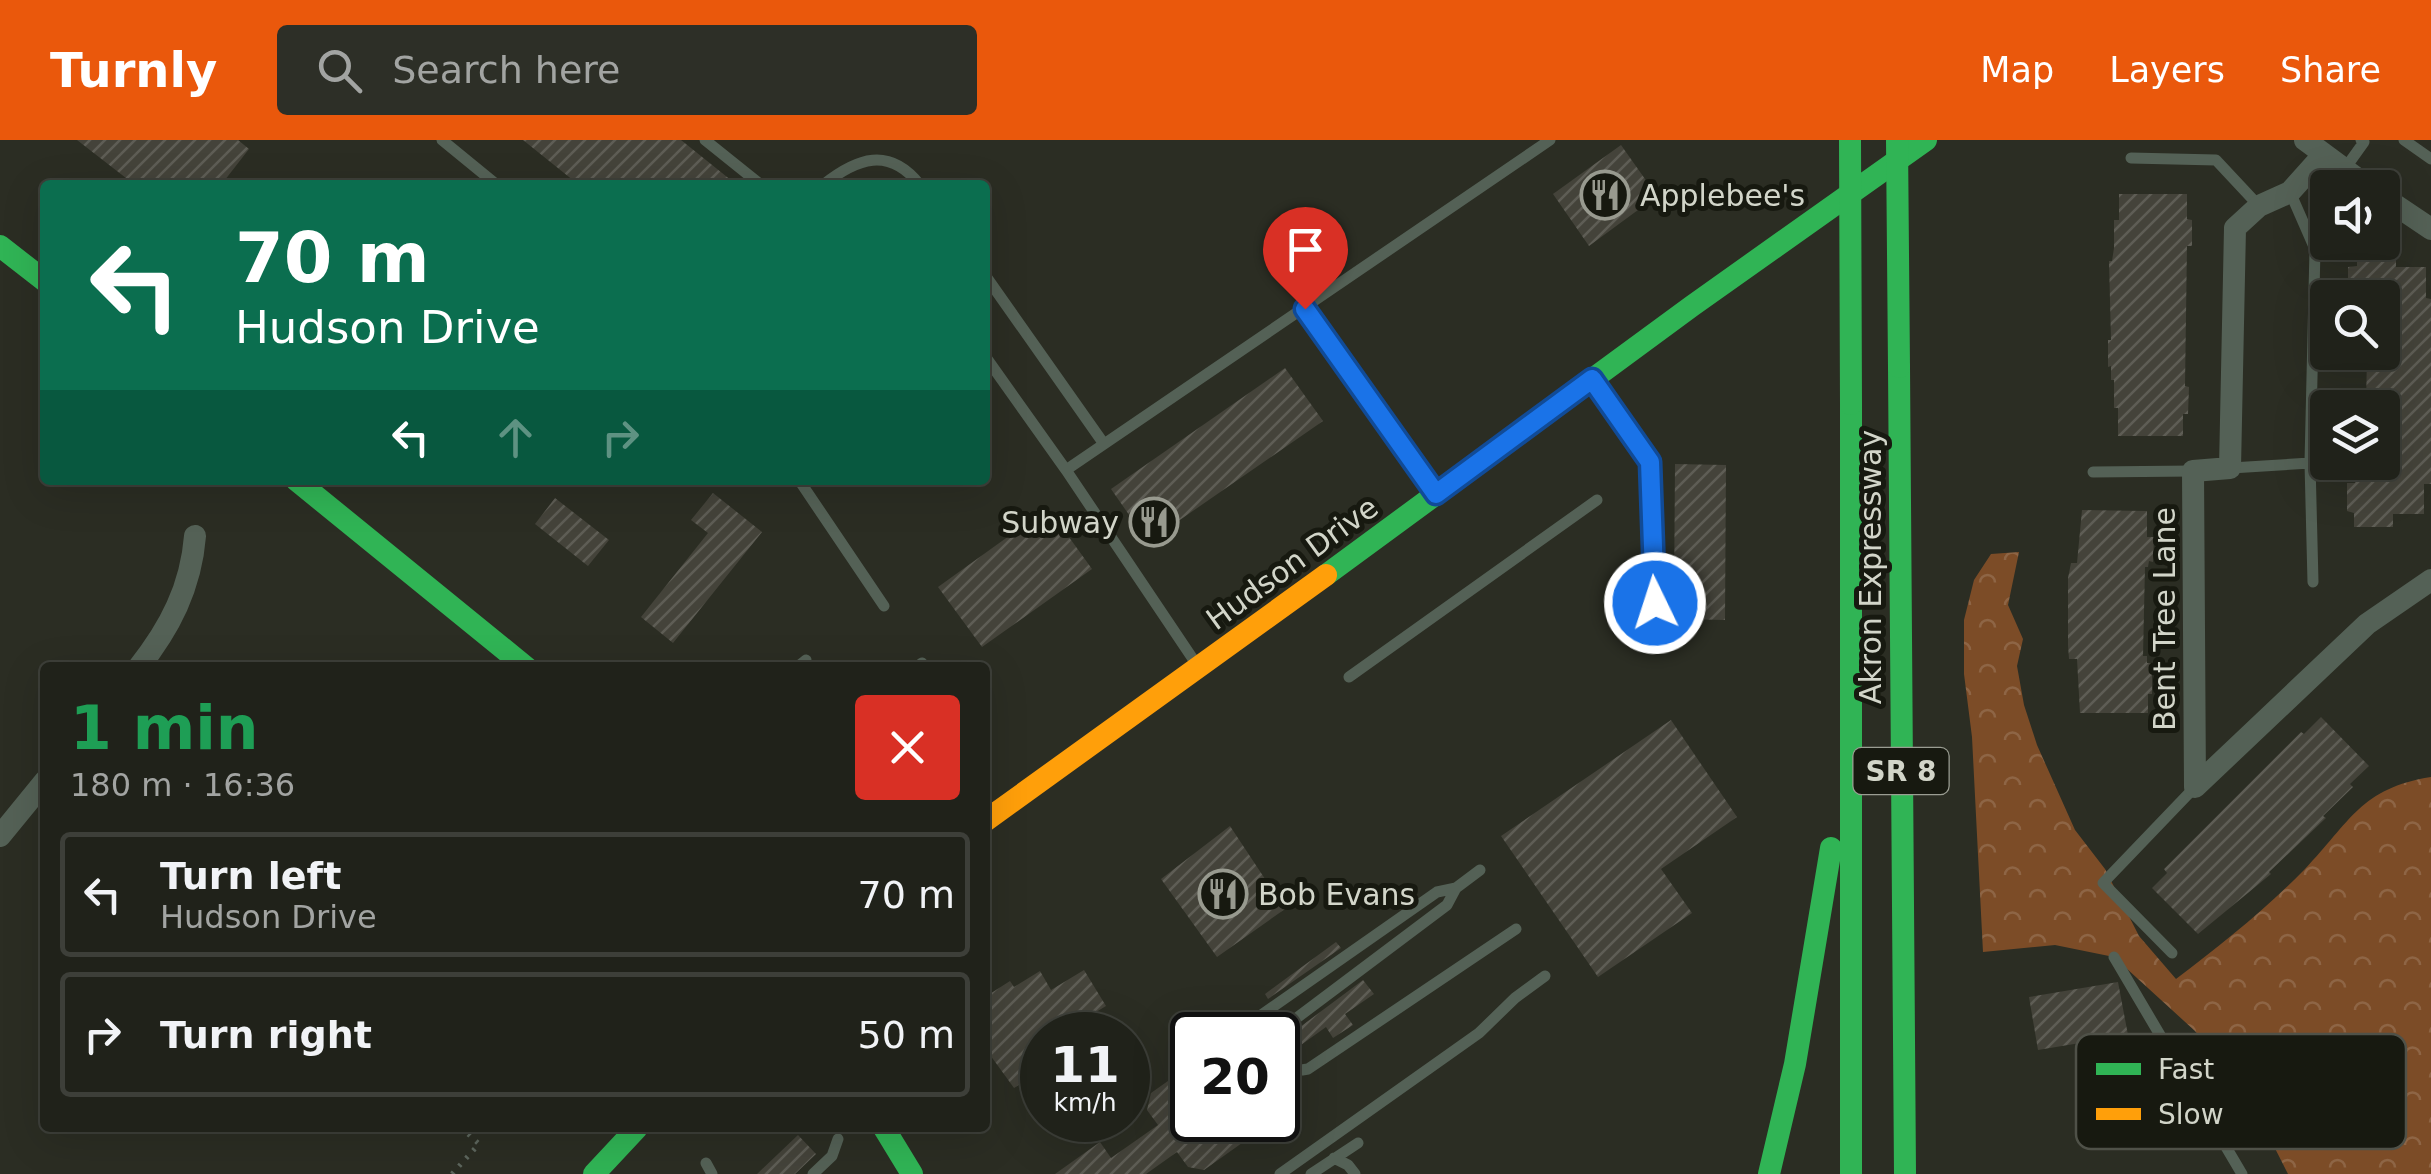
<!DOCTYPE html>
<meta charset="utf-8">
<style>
body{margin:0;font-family:"DejaVu Sans",sans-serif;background:#2d2f27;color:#f1f3f6;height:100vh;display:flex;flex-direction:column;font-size:38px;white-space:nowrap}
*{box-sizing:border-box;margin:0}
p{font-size:32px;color:#a2a4a2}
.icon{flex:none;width:55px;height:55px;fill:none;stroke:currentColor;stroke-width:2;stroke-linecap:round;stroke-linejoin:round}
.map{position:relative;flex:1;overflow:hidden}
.drawer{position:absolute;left:40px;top:522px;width:950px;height:470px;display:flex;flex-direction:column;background:#20221a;border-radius:10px;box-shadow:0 10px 40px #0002,0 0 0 2px #3d3f39}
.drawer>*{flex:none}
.top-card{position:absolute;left:40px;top:40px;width:950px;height:305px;border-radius:10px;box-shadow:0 10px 40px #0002,0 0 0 2px #3d3f39;background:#0b6e4f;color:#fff;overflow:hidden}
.fabs{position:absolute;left:2310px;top:30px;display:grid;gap:20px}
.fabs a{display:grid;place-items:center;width:90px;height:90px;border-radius:10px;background:#20221a;box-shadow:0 10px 40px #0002,0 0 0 2px #3d3f39;font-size:50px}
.speed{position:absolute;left:1020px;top:872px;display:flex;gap:20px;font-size:50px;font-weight:700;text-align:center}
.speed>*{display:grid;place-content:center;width:130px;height:130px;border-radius:50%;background:#20221a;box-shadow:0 10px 40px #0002,0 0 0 2px #3d3f39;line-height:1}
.speed small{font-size:25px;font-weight:400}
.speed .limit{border:5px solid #111;border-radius:15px;background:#fff;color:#111}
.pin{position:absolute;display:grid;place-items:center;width:85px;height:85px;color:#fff;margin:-102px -42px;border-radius:50% 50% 50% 0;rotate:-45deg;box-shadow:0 0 10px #0007}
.pin .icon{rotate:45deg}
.me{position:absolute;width:110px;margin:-55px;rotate:356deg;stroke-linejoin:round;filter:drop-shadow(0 0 8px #0008)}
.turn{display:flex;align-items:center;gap:35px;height:210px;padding:0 30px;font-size:45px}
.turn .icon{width:130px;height:130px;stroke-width:2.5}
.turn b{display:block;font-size:70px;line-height:85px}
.lanes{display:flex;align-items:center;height:95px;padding:0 30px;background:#0003;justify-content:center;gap:50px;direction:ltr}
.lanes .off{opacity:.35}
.round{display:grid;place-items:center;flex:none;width:105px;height:105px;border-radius:10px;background:#2d2f27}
.headline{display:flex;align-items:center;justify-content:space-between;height:170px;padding:0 30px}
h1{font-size:60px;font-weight:600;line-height:75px;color:#1e9e55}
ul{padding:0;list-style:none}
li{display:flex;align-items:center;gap:30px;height:125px;margin:0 20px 15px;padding:0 10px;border:5px solid #3d3f39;border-radius:10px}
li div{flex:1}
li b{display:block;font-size:38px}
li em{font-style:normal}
header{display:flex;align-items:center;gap:60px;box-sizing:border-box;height:140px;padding:0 50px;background:#ea580c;color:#fff}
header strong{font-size:48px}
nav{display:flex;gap:55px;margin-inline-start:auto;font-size:35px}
.search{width:700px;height:90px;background:#2d2f27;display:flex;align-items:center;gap:25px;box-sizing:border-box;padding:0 35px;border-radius:10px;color:#a2a4a2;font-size:38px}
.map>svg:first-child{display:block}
.forest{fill:url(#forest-crowns)}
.building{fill:url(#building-hatch)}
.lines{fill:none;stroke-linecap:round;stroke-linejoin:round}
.path{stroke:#5d665d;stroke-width:5;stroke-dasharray:2.5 8;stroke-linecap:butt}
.lane{stroke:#546156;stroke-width:11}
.street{stroke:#546156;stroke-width:22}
.fast{stroke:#30b455;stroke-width:22}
.slow{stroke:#ff9f0a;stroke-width:22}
.fast-bridge{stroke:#30b455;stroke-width:22}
.route-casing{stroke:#114b97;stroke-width:25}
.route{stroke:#1a73e8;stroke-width:18}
.labels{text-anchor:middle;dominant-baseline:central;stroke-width:10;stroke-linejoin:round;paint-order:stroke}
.shield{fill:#171910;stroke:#9a9d92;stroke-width:2.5}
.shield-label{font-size:28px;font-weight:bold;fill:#d2d5c9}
.poi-label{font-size:30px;fill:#d2d5c9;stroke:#171910;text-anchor:start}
.street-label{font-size:30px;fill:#d2d5c9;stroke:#171910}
.key{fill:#171910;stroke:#4f5148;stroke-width:2.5}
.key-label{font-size:28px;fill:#d2d5c9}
</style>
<header>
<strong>Turnly</strong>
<div class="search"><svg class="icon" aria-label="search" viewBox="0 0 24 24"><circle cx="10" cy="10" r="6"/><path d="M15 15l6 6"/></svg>Search here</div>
<nav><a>Map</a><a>Layers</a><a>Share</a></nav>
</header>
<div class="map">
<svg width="2431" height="1034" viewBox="0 0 2431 1034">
<defs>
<pattern id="forest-crowns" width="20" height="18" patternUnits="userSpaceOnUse" patternTransform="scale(2.5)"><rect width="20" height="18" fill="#7c4c27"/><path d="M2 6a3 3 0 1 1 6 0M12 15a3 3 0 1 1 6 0" fill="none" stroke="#8e6545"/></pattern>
<pattern id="building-hatch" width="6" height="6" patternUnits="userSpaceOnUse" patternTransform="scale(2.5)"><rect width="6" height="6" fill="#44433a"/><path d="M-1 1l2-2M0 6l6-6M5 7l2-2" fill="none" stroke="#5e5d55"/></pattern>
</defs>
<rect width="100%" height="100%" fill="#2b2d23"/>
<path class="forest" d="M 2019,412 L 2008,465 L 2023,499 L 2017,526 L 2024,565 L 2037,605 L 2075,690 L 2105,729 L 2139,796 L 2176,839 C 2221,805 2265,770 2305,729 C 2350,682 2361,648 2431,637 L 2431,1034 L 2288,1034 L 2248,955 L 2195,891 L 2114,817 L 2055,805 L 1983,812 L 1972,597 L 1964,534 L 1964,480 L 1974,440 L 1991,414 Z"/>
<path class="building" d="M 77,0 L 238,0 L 249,9 L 221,45 L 135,45 Z
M 523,0 L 681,0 L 737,45 L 579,45 Z
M 1621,5 L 1657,56 L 1589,106 L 1553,54 Z
M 2119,54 L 2187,54 L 2187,79 L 2192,80 L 2192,106 L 2187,106 L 2185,246 L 2189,247 L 2188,274 L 2183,274 L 2183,296 L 2118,296 L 2118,268 L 2114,268 L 2114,240 L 2111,240 L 2111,226 L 2108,227 L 2108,200 L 2111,200 L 2109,121 L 2112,121 L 2114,108 L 2114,80 L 2119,80 Z
M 2357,113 L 2396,114 L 2396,127 L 2426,127 L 2426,158 L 2431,159 L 2431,344 L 2424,344 L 2424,374 L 2393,374 L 2393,387 L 2354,387 L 2354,373 L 2347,371 L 2347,343 L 2355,343 L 2355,328 L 2364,328 L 2364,322 L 2382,322 L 2382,268 L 2366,268 L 2367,212 L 2382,212 L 2382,158 L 2348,157 L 2348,127 L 2357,126 Z
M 1285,228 L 1323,281 L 1148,402 L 1111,349 Z
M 1675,324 L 1726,325 L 1725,480 L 1679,479 L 1679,461 L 1674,461 Z
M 713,353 L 762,392 L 673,503 L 641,477 L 708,393 L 691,380 Z
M 555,358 L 609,400 L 588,426 L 535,384 Z
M 1048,368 L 1092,429 L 982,507 L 938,447 Z
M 2082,370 L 2147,371 L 2147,397 L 2154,397 L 2153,422 L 2149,421 L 2148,427 L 2145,427 L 2143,516 L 2147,516 L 2147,523 L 2152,523 L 2152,554 L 2148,554 L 2148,573 L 2080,573 L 2077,519 L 2069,519 L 2068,505 L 2068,438 L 2071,423 L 2077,423 Z
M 2321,577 L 2369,626 L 2350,644 L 2353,647 L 2323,676 L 2326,678 L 2269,732 L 2271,734 L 2198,794 L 2152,748 L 2167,733 L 2164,729 L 2301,592 L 2304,594 Z
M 1671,580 L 1737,677 L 1661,729 L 1692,773 L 1598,837 L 1501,696 Z
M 1230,686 L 1285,769 L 1217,817 L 1161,739 Z
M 1336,802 L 1341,808 L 1268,859 L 1265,854 Z
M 1084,830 L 1106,866 L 1073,886 L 1079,895 L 1042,895 L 1042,930 L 1014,948 L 985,908 L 985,857 L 1010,841 L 1014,847 L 1040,831 L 1051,850 Z
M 1363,840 L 1374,854 L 1345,874 L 1353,885 L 1333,898 L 1326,887 L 1301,905 L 1292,893 Z
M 2118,842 L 2128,895 L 2038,910 L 2029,857 Z
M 1192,924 L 1192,980 L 1225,980 L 1242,1003 L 1204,1030 L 1188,1027 L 1177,1012 L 1146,1034 L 1055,1034 L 1100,1002 L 1111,1018 L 1158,985 L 1147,970 L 1151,953 Z
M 798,995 L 816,1014 L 795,1034 L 757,1034 Z"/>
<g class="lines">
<path class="path" d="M 452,1034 L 479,1004 L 466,992 L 467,990"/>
<path class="lane" d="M 442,0 L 497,45
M 705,0 L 761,45
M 2404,0 L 2431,19
M 2131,18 L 2216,20 L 2259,66
M 2344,30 L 2364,2 L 2361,0
M 823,45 C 857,18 889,6 920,45
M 985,135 L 1104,304
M 1305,169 L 1436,353
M 985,216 L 1066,330
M 1594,242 L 1650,322 L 1652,441 L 1661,479
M 2310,323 L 2313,442
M 2231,328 L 2310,323 L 2315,109 L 2290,52
M 2093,332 L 2193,331
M 799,340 L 884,466
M 1197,525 L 1066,330 L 1550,0
M 796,528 L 806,520
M 915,528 L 922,523
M 1349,537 L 1597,360
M 2172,813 L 2103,743 L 2195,647
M 2114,817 L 2242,1034
M 1253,895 L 1257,878 L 1437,752 L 1456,748
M 1274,895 L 1447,765 L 1456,748 L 1480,730
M 1278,918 C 1286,930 1294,932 1308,929 L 1516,789
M 1334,1018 L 1348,1025 L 1355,1034
M 706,1023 L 712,1034
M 813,1034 L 832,1016 L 838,999
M 1280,1034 L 1479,893 L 1515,858 L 1545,836
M 1311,1034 L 1358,1003"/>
<path class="street" d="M 2305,0 L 2370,48
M 2324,14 L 2290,52 L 2259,66 L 2235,88 L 2230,328 L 2193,331 L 2195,647 L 2367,484 L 2431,440
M 2382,56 L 2431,89
M 138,528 C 170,488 191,447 195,396
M 0,696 L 45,641"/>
<path class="fast" d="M 0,106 L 45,141
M 1899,227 L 1905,1034
M 1851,264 L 1851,1034
M 296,340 L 527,528
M 1326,435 L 1692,166 L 1926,0
M 884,988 L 912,1034
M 594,1034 L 637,988
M 1769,1034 L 1795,924 L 1831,708"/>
<path class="slow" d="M 985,681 L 1326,435"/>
<path class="fast-bridge" d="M 1850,0 L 1851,264
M 1897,0 L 1899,227"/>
</g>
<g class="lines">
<g class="route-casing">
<path id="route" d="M 1305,169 L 1436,354 L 1592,239 L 1650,322 L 1655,463"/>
</g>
<use href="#route" class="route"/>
</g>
<defs>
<g id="restaurant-ring" transform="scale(2.5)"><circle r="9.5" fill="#171910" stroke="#989a8f" stroke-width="1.5"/><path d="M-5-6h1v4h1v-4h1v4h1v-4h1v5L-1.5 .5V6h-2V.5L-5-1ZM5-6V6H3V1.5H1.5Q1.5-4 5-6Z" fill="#989a8f"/></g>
</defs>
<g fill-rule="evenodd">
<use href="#restaurant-ring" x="1605" y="55"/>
<use href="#restaurant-ring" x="1154" y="382"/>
<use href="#restaurant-ring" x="1223" y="754"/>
</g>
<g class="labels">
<rect class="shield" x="1853.5" y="608" width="95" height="46" rx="8"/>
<g class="shield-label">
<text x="1901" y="631">SR 8</text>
</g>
<g class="poi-label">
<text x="1640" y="55">Applebee's</text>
<text x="1119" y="382" text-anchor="end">Subway</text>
<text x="1258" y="754">Bob Evans</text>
</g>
<g class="street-label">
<text transform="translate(1292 423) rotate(-36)">Hudson Drive</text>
<text transform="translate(1870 427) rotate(-90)">Akron Expressway</text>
<text transform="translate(2164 479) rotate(-90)">Bent Tree Lane</text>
</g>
</g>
<rect x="2076" y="894" width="330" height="115" rx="15" class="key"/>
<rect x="2096" y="923" width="45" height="12" fill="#30b455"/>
<rect x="2096" y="968" width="45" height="12" fill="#ff9f0a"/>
<g class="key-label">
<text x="2158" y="939">Fast</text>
<text x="2158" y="984">Slow</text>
</g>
</svg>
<div class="fabs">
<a><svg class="icon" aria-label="sound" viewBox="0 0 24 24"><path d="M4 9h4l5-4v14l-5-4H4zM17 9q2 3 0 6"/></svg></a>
<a><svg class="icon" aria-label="search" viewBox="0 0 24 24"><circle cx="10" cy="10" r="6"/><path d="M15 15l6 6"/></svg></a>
<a><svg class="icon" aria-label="layers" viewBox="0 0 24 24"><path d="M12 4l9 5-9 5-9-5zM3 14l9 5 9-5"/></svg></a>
</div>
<div class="speed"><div>11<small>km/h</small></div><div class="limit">20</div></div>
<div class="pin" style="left:1305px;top:169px;background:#d93025"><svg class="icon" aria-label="arrive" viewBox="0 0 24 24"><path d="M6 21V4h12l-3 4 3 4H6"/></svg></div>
<svg class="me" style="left:1655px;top:463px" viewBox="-20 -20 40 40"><circle r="17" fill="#1a73e8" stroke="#fff" stroke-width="3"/><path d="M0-11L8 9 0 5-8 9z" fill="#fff"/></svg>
<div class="top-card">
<div class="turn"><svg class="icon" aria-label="left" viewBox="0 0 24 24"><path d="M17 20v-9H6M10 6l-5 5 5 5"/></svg><div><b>70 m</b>Hudson Drive</div></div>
<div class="lanes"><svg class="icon" aria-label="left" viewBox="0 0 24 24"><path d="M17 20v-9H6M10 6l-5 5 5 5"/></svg><svg class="icon off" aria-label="ahead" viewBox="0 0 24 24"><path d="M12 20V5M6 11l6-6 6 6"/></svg><svg class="icon off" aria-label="right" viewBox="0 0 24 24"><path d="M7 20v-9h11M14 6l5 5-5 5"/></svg></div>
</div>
<section class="drawer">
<div class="headline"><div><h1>1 min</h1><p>180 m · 16:36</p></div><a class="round" style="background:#d93025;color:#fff"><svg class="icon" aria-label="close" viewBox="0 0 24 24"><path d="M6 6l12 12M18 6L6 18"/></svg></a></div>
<ul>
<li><svg class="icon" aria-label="left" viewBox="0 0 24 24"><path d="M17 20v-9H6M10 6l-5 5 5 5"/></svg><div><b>Turn left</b><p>Hudson Drive</p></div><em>70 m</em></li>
<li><svg class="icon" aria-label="right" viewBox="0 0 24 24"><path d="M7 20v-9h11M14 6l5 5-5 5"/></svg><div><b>Turn right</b></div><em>50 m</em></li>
</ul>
</section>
</div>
